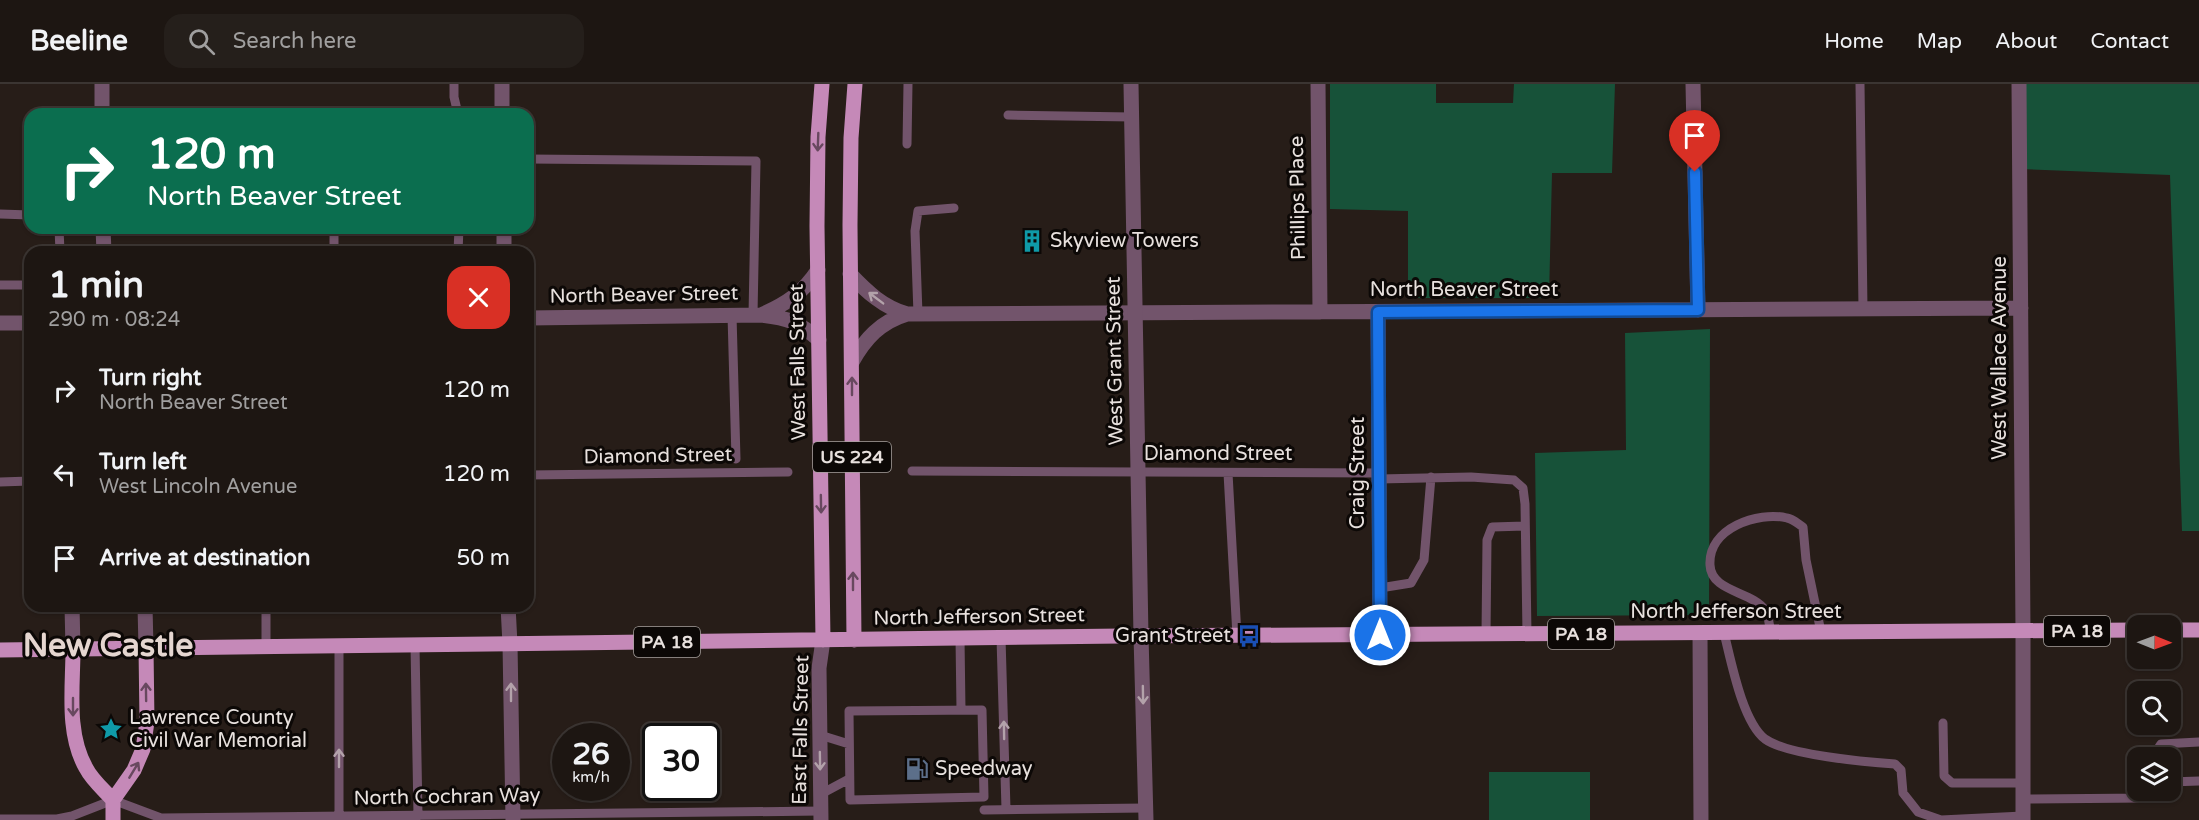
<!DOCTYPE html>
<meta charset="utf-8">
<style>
body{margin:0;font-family:"Varela Round",sans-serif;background:#251f1b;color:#f1f3f6;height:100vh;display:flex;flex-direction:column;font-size:22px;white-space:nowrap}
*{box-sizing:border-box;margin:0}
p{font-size:20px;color:#a09f9f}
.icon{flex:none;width:33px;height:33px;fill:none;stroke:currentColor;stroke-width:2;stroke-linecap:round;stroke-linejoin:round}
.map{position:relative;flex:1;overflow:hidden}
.side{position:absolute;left:24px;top:162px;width:510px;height:366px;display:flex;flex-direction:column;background:#1d1612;border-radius:18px;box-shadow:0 2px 4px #0004,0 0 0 2px #3b3532}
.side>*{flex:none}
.top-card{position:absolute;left:24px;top:24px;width:510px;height:126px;border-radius:18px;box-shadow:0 2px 4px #0004,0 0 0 2px #3b3532;background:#0b6e4f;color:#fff;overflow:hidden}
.needle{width:39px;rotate:91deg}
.fabs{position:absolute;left:2127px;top:531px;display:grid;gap:12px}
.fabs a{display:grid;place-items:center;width:54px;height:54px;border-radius:12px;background:#1d1612;box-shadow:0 2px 4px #0004,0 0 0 2px #3b3532;font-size:30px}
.speed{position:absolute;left:552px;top:639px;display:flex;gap:12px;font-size:30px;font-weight:700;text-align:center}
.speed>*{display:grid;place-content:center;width:78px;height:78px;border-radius:50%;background:#1d1612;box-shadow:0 2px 4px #0004,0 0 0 2px #3b3532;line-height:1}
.speed small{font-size:15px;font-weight:400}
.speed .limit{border:3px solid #111;border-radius:9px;background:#fff;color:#111}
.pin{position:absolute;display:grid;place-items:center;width:51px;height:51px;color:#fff;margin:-62px -26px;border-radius:50% 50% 50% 0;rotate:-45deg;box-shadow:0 0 6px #0007}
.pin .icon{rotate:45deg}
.me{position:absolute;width:66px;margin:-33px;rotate:0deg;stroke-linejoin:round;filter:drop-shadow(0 0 4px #0008)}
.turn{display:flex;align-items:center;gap:21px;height:126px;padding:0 24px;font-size:27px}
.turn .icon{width:78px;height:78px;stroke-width:2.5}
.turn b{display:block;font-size:42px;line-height:51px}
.round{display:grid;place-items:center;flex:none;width:63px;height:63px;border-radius:18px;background:#251f1b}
.head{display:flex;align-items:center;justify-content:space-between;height:102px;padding:0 24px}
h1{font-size:36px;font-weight:800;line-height:45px}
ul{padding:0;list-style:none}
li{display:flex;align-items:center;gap:18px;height:84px;padding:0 24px}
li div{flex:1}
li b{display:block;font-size:22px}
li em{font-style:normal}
header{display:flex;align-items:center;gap:36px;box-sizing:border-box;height:84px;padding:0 30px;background:#1d1612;border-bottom:2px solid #3b3532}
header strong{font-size:28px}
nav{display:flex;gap:33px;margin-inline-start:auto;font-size:21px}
.search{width:420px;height:54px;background:#251f1b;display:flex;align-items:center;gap:15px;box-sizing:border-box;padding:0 21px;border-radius:18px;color:#a09f9f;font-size:22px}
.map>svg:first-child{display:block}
.green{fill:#175239}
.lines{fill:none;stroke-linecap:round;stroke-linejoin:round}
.service{stroke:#72546b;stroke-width:9}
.minor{stroke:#72546b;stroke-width:15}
.tertiary{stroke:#72546b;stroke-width:15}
.primary{stroke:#c589b8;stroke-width:15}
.oneway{stroke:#68485f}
.oneway2{stroke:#b3a2aa}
.route-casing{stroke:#114b97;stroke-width:15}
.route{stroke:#1a73e8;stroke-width:10}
.labels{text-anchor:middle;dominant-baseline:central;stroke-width:6;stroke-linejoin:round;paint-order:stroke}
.shield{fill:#0c0806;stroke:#a6a09d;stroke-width:1.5}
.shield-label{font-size:18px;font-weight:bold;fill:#e8e1de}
.street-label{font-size:20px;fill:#e8e1de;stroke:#0c0806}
.poi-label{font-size:20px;fill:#e8e1de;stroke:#0c0806;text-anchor:start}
.town-label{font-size:32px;font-weight:bold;fill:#e5d6d0;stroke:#0c0806}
</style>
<header>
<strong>Beeline</strong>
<div class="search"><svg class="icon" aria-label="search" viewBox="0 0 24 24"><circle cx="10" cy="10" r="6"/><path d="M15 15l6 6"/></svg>Search here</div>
<nav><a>Home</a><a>Map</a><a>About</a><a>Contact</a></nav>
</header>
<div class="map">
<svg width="2199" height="736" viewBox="0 0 2199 736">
<rect width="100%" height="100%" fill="#271d18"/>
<path class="green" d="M 1330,0 L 1436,0 L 1436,19 L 1513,19 L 1514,0 L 1615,0 L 1612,89 L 1552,89 L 1549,214 L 1408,214 L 1408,127 L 1330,125 Z
M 2018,0 L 2199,0 L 2199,447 L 2182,447 L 2170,91 L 2020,85 Z
M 1710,245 L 1709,531 L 1537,532 L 1535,369 L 1626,366 L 1625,249 Z
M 1489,688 L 1590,688 L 1590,736 L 1489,736 Z"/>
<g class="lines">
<path class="service" d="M 454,0 L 454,13 L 458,30
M 1860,0 L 1863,225
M 1008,31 L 1132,33
M 907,60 L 908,0
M 528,75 L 756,77 L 753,231
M 0,130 L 30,131
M 59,144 L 60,168
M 334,168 L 334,144
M 458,168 L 459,144
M 0,201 L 30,201
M 918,230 L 915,147 L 918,127 L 954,124
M 732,231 L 736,375
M 912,387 L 1379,389
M 1228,389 L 1237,552
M 528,391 L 788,388
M 1379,395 L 1471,393 L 1514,396 L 1523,404 L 1525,420 L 1527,550
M 0,398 L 30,397
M 1380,504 L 1411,499 L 1424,476 L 1431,393
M 266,522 L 266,562
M 1724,549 C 1731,576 1742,637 1765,655 C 1787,671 1866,678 1895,680 L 1901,686 L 1903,709 L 1918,728 L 1941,736 L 2023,732
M 1771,549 C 1769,541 1769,532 1765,526 C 1752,507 1711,508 1710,481 C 1708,444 1758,427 1787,434 C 1793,435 1798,440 1803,443 L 1806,476 L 1821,548
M 1486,550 L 1487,456 L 1492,443 L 1525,442
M 960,554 L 961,626
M 1001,554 L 1006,725
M 415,561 L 418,732
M 982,626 L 984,713 L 850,716 L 849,627 Z
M 1943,639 L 1944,692 L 1952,699 L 2023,699
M 820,651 L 849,660
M 2159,674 L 2159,663 L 2161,660 L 2199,658
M 2170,698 L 2199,697
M 821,710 L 849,695
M 2023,715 L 2145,714 L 2156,706
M 984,726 L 1145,724
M 339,732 L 339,562
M 0,735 L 57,735 L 72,732 L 113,716 L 161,734 L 821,727"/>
<path class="minor" d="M 502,0 L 502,30
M 1318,0 L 1320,228
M 1693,0 L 1698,226
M 2019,0 L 2023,547
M 504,144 L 504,168
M 850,190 C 867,208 883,223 907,230 L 2021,224
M 1378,228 L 1380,551
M 761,231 C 786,220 803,209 818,186
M 528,234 L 761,231 C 788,234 799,238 819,256
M 0,239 L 30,239
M 852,278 C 865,255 880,238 907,230
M 508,522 L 510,560
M 1700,549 L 1701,736
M 1141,552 L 1146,736"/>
<path class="tertiary" d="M 102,0 L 102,30
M 1131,0 L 1141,552
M 103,144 L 104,168
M 72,522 L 73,565
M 145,522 L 146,564
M 2023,547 L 2023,736
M 510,560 L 513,736
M 821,736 L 819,584 L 823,556"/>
<path class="primary" d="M 822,0 L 818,53 L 817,142 L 823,556
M 2170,546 L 2199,546
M 854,556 L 850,141 L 851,54 L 855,0
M 73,565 C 73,603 66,649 86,684 C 92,696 104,706 113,716
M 0,566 L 1122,552 L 2138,546
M 113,736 L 113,716 L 134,686 L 143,665 L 147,638 L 146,564"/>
</g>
<defs><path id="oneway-shaft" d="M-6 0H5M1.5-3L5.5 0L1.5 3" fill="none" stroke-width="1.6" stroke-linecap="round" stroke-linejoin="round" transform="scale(1.5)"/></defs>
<g class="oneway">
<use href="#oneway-shaft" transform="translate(818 58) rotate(92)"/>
<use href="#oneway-shaft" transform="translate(852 302) rotate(-90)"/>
<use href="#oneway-shaft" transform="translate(821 420) rotate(89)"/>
<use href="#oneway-shaft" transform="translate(853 497) rotate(-90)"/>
<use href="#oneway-shaft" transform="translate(146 608) rotate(-91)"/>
<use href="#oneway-shaft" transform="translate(73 623) rotate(90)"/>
<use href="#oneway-shaft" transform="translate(134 686) rotate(-59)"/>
</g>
<g class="oneway2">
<use href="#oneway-shaft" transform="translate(876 214) rotate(-143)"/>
<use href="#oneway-shaft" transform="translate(511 608) rotate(-90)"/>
<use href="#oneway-shaft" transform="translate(1143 611) rotate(89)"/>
<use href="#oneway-shaft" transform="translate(1004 646) rotate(-91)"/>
<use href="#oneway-shaft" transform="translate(339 674) rotate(-90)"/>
<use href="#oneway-shaft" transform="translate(820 677) rotate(89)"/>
</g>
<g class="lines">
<g class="route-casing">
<path id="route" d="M 1380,551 L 1378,228 L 1698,226 L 1695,88"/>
</g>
<use href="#route" class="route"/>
</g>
<defs>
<g id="building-bare" transform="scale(1.8)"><path d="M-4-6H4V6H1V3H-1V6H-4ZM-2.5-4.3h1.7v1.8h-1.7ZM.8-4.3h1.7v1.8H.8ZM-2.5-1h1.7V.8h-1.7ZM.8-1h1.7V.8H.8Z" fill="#0f9aa8" stroke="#0c0806" stroke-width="2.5" paint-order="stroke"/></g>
<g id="bus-bare" transform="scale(1.8)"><path d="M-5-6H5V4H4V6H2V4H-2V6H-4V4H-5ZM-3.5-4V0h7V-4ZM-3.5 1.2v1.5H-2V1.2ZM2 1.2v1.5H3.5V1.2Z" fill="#1a4fb4" stroke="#0c0806" stroke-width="2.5" paint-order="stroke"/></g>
<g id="sight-bare" transform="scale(1.8)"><path d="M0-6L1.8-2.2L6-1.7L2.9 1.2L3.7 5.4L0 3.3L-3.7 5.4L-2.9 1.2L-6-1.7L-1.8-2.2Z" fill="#0f9aa8" stroke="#0c0806" stroke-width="2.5" paint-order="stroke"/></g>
<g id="fuel-bare" transform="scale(1.8)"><path d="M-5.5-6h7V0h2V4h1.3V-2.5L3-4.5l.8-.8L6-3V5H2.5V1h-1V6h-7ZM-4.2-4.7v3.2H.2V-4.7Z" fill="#5c6f8a" stroke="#0c0806" stroke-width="2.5" paint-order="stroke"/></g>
</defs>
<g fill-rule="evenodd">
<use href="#building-bare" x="1032" y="157"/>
<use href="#bus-bare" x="1249" y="552"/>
<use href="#sight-bare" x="111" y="645"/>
<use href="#fuel-bare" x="917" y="685"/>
</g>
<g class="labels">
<g class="shield">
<rect x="813" y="358" width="78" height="30" rx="4.5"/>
<rect x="2044" y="532" width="66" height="30" rx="4.5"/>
<rect x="1548" y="535" width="66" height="30" rx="4.5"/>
<rect x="634" y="543" width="66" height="30" rx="4.5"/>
</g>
<g class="shield-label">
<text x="852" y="373">US 224</text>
<text x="2077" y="547">PA 18</text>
<text x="1581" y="550">PA 18</text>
<text x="667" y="558">PA 18</text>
</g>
<g class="street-label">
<text transform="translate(1298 114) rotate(-91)">Phillips Place</text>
<text x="1464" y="206">North Beaver Street</text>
<text transform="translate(644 211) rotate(-1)">North Beaver Street</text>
<text transform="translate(2000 274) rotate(-90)">West Wallace Avenue</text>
<text transform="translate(1115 277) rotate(-91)">West Grant Street</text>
<text transform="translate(798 278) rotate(-91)">West Falls Street</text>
<text x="1218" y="370">Diamond Street</text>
<text transform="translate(658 372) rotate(-1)">Diamond Street</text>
<text transform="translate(1358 389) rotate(-90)">Craig Street</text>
<text x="1736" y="528">North Jefferson Street</text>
<text transform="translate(979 533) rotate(-1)">North Jefferson Street</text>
<text transform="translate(801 646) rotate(-89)">East Falls Street</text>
<text transform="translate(447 713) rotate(-1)">North Cochran Way</text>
</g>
<g class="poi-label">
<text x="1050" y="157">Skyview Towers</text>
<text x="1231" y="552" text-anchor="end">Grant Street</text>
<text x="129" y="634">Lawrence County<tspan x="129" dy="23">Civil War Memorial</tspan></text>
<text x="935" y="685">Speedway</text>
</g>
<g class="town-label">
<text x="108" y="562">New Castle</text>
</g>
</g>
</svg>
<div class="fabs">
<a><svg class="needle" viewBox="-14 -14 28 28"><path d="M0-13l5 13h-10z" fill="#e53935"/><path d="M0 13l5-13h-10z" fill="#a09f9f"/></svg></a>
<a><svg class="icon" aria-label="search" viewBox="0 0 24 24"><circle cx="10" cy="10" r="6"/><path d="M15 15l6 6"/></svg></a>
<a><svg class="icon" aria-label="layers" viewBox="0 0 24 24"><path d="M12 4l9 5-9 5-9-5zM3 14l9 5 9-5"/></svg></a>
</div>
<div class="speed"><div>26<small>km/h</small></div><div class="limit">30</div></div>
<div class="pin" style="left:1695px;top:88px;background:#d93025"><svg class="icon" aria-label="arrive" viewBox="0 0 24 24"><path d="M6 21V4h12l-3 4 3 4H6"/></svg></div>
<svg class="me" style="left:1380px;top:551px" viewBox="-20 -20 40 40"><circle r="17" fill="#1a73e8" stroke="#fff" stroke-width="3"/><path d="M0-11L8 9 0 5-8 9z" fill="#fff"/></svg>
<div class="top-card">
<div class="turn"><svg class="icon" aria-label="right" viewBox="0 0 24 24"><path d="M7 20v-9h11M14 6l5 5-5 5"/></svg><div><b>120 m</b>North Beaver Street</div></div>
</div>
<section class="side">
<div class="head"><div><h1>1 min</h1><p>290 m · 08:24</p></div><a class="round" style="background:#d93025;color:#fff"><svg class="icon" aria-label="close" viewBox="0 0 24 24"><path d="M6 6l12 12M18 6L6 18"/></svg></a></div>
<ul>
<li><svg class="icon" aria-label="right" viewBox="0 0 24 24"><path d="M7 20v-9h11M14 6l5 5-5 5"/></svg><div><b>Turn right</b><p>North Beaver Street</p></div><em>120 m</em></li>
<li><svg class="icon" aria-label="left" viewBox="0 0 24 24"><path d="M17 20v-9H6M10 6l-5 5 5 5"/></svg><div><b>Turn left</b><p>West Lincoln Avenue</p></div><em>120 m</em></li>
<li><svg class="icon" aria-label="arrive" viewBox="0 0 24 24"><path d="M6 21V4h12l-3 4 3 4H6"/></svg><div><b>Arrive at destination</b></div><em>50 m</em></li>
</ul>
</section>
</div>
